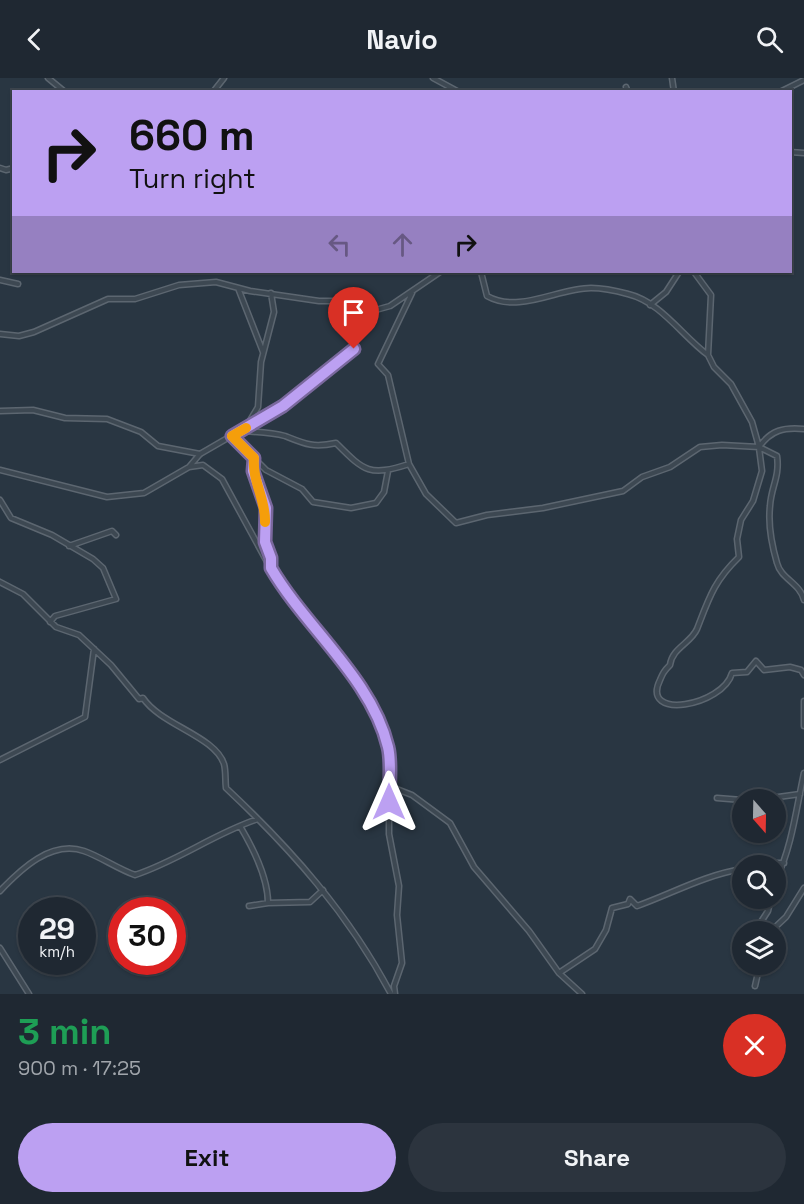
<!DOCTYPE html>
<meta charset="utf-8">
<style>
body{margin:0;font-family:"Space Grotesk",sans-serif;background:#2c343e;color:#f1f3f6;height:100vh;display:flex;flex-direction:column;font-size:22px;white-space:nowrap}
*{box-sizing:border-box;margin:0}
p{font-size:20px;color:#a1a6ac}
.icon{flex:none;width:33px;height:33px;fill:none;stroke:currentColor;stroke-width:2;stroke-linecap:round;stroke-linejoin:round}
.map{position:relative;height:916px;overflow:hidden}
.drawer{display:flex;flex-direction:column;background:#1f2832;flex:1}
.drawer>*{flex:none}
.guide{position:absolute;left:12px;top:12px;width:780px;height:183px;border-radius:0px;box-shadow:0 2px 4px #0004,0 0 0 2px #3c444d;background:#bca0f2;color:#111;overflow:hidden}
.needle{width:39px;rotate:160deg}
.tools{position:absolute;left:732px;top:711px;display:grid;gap:12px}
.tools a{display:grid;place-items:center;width:54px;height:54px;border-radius:50%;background:#1f2832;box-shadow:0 2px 4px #0004,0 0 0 2px #3c444d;font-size:30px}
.speed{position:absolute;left:18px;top:819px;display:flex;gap:12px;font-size:30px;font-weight:700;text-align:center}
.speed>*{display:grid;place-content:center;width:78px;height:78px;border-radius:50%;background:#1f2832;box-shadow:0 2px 4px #0004,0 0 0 2px #3c444d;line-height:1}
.speed small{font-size:15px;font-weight:400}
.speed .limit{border:9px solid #d22;background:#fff;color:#111}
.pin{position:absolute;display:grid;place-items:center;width:51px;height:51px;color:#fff;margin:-62px -26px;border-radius:50% 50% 50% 0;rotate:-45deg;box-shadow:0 0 6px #0007}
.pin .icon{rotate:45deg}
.me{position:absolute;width:66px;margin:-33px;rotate:0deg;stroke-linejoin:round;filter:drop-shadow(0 0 4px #0008)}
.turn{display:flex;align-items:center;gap:21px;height:126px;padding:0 18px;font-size:27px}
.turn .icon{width:78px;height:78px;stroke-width:2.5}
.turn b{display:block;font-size:42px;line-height:51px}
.lanes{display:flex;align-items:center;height:57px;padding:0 18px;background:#0003;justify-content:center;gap:30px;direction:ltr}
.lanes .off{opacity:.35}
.round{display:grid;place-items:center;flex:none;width:63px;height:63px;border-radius:32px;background:#2c343e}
.overview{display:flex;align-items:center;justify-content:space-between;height:102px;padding:0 18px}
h1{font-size:36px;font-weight:700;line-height:45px;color:#1e9e55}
.cta{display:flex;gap:12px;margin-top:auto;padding:12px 18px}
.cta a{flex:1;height:69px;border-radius:36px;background:#bca0f2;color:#111;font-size:24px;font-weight:700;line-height:69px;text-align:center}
.cta a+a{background:#2c343e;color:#f1f3f6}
header{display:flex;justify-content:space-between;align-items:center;height:78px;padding:0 18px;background:#1f2832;font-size:27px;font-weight:700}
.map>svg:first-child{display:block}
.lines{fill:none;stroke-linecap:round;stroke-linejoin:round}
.minor-casing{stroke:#5c6670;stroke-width:7}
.minor{stroke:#3d4852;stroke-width:4}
.route-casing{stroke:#7a689d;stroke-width:15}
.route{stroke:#bca0f2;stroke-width:10}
.slow{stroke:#f59e0b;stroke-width:10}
</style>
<header><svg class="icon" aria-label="back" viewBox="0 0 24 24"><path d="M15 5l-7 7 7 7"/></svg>Navio<svg class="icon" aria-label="search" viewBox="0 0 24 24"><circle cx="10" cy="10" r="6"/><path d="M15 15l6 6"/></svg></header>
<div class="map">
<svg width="804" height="916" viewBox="0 0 804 916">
<rect width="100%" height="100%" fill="#293642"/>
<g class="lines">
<g class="minor-casing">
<path id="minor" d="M 48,0 L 65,14
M 433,0 L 459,14
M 672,0 L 674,14
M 626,9 L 628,14
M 213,14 L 224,0
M 780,14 L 804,2
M 790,74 L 804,75
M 0,90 L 6,92 L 14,90
M 481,194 L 487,218 C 519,236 558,210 591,210 C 602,210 617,213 628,216 C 661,224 682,258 708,277
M 694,194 L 711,217 L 708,277 L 714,289 L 731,306 L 752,344 L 759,369 C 771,352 784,349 804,351
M 0,202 L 18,206
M 238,210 L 263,274
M 412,215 L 378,286 L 388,297 L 409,386 L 426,416 L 456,445 L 487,437 L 543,430 L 623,413 L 642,399 L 670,389 L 700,369 L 722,367 L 759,369 L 777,378 C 780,399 771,409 770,428 C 768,446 772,468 777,485 C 781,501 800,505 804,522
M 650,227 L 666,214 L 679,194
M 372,233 L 365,231 L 359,242 L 354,271 L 283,328 L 200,376 L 189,389 L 203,387 L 222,401 L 278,504 L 364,613 L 378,638 L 389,671 L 389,756 L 399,808 L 397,837 L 402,885 L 394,908 L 395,916
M 0,256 L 19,258 L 34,254 L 108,221 L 135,221 L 179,207 L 216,204 L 250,213 L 319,223 L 342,223 L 372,233 L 390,228 L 440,194
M 0,333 L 33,332 L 65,340 L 107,341 L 141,354 L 158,368 L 200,376
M 246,349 L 258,329 L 261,284 L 274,234 L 271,215
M 241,353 C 255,354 271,354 285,358 C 305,366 313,370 336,365 C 364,393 369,399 409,386
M 232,358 L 266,392 L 302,411 L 313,424 L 351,430 L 376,425 L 384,414 L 388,393
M 759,370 L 762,393 L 753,423 L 741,442 L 737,461 L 739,479 C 714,503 709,520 697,551 C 691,565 672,570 670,587 C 664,593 663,595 660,602 C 640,643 723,628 732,595 L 747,594 L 756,583 L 764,592 L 790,589 L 801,592 L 804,597
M 254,381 L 253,393 L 265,430 L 265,464 L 271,480 L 271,490
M 0,392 L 107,419 L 144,415 L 189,389
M 0,422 L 11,440 L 52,457 L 93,481 L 103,490 L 116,521 L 55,538 L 50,544
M 69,468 L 112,453 L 116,457
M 0,504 L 23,516 L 56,549 L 79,557 L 111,587 L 139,621 L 143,620 C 161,647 215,658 224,686 C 226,693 225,702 226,710 C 291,771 349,836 391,916
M 804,623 L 804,648
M 0,682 L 85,639 L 94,571
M 389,708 L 412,717 L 450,745 L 474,789 L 529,853 L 559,895 L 582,916
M 717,720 L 742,722
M 757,722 L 800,716
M 240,748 C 253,770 268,800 268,825 L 249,828
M 753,788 L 758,785 L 784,785
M 776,802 C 792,768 796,732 804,695
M 0,813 C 21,791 51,762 84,773 C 99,778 118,791 135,797 C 178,783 215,755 258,741
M 268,825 L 310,824 L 323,812
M 762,854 L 759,847 L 768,833 L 771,820
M 770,854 L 786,839 L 804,810
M 0,870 L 29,916
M 559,895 L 595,871 L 606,852 L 612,830 L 628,826 L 630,821 L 637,828 C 673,815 705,797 742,791
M 755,908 L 760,886"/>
</g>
<use href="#minor" class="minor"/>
</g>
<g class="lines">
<g class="route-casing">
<path id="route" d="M 354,271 L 283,328 L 232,358 L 254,380 L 253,393 L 266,430 L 265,464 L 271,480 L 271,490 C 306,550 372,601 388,669 C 392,685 389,707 389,724"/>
</g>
<use href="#route" class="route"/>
<path class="slow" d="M 246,350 L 232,358 L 254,380 C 252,403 266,422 265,444"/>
</g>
</svg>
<div class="tools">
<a><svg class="needle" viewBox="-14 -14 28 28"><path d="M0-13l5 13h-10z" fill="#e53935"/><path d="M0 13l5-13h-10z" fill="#a1a6ac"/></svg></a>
<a><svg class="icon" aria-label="search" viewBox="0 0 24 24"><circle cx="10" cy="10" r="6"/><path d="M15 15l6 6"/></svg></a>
<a><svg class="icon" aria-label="layers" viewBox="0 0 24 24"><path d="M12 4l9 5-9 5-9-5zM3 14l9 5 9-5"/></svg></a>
</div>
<div class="speed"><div>29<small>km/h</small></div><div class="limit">30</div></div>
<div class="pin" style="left:354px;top:271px;background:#d93025"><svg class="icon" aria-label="arrive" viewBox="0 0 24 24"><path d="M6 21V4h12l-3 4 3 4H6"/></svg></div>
<svg class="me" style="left:389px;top:724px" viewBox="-20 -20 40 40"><path d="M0-17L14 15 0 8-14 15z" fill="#bca0f2" stroke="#fff" stroke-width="4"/></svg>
<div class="guide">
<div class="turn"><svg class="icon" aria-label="right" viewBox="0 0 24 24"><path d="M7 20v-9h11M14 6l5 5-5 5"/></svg><div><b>660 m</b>Turn right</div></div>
<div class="lanes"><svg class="icon off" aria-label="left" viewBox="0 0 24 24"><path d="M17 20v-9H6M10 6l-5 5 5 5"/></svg><svg class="icon off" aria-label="ahead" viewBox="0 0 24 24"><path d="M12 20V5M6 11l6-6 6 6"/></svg><svg class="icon" aria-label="right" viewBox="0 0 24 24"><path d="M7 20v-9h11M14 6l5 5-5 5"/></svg></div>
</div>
</div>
<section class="drawer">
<div class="overview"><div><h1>3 min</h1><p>900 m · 17:25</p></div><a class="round" style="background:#d93025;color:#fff"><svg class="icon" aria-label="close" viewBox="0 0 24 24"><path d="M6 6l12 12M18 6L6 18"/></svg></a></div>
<div class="cta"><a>Exit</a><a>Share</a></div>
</section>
